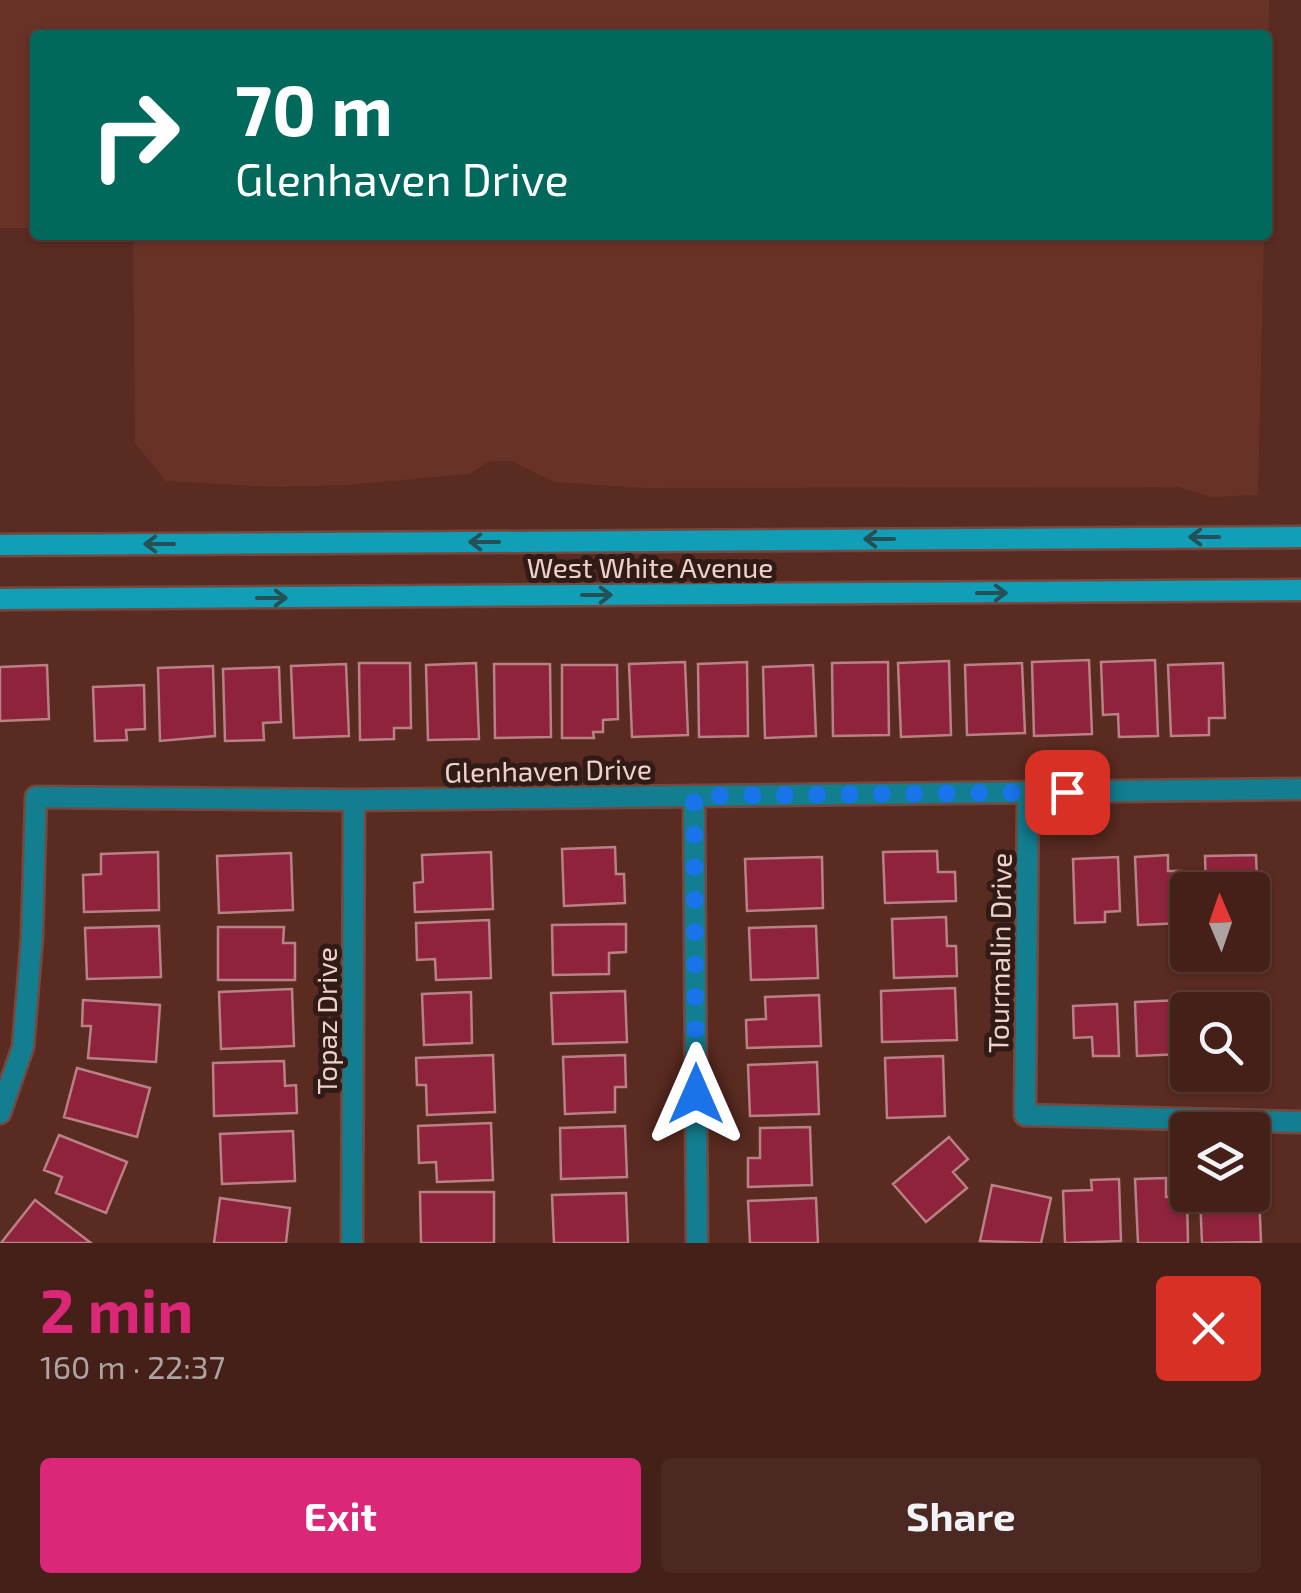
<!DOCTYPE html>
<meta charset="utf-8">
<style>
body{margin:0;font-family:"Exo 2",sans-serif;background:#4b2822;color:#f1f3f6;height:100vh;display:flex;flex-direction:column;font-size:38px;white-space:nowrap}
*{box-sizing:border-box;margin:0}
p{font-size:32px;color:#afa3a2}
.icon{flex:none;width:55px;height:55px;fill:none;stroke:currentColor;stroke-width:2;stroke-linecap:round;stroke-linejoin:round}
.map{position:relative;height:1243px;overflow:hidden}
.panel{display:flex;flex-direction:column;background:#442019;flex:1}
.panel>*{flex:none}
.banner{position:absolute;left:30px;top:30px;width:1242px;height:210px;border-radius:10px;box-shadow:0 2px 8px #0004,0 0 0 2px #5c3e38;background:#00695c;color:#fff;overflow:hidden}
.needle{width:65px;rotate:358deg}
.buttons{position:absolute;left:1170px;top:872px;display:grid;gap:20px}
.buttons a{display:grid;place-items:center;width:100px;height:100px;border-radius:10px;background:#442019;box-shadow:0 2px 8px #0004,0 0 0 2px #5c3e38;font-size:50px}
.pin{position:absolute;display:grid;place-items:center;width:85px;height:85px;color:#fff;margin:-42px;border-radius:20px;box-shadow:0 5px 15px #0006}
.me{position:absolute;width:110px;margin:-55px;rotate:0deg;stroke-linejoin:round;filter:drop-shadow(0 0 8px #0008)}
.turn{display:flex;align-items:center;gap:35px;height:210px;padding:0 40px;font-size:45px}
.turn .icon{width:130px;height:130px;stroke-width:2.5}
.turn b{display:block;font-size:70px;line-height:85px}
.round{display:grid;place-items:center;flex:none;width:105px;height:105px;border-radius:10px;background:#4b2822}
.head{display:flex;align-items:center;justify-content:space-between;height:170px;padding:0 40px}
h1{font-size:60px;font-weight:700;line-height:75px;color:#db2777}
.cta{display:flex;gap:20px;margin-top:auto;padding:20px 40px}
.cta a{flex:1;height:115px;border-radius:10px;background:#db2777;color:#fff;font-size:40px;font-weight:700;line-height:115px;text-align:center}
.cta a+a{background:#4b2822;color:#f1f3f6}
.map>svg:first-child{display:block}
.built{fill:#693227}
.building{fill:#8f233b;stroke:#b98085;stroke-width:2.5}
.lines{fill:none;stroke-linecap:round;stroke-linejoin:round}
.street-casing{stroke:#75493f;stroke-width:25}
.secondary-casing{stroke:#75493f;stroke-width:25}
.street{stroke:#127e90;stroke-width:20}
.secondary{stroke:#109fb6;stroke-width:20}
.oneway{stroke:#245056}
.route{stroke:#1a73e8;stroke-width:18;stroke-dasharray:0 32.4}
.labels{text-anchor:middle;dominant-baseline:central;stroke-width:10;stroke-linejoin:round;paint-order:stroke}
.street-label{font-size:28px;fill:#f0d1ca;stroke:#311b16}
</style>
<div class="map">
<svg width="1301" height="1243" viewBox="0 0 1301 1243">
<rect width="100%" height="100%" fill="#5a2b21"/>
<path class="built" d="M 0,0 L 1269,0 L 1268,72 L 1268,35 L 35,35 L 35,228 L 0,228 Z
M 133,235 L 1264,235 L 1258,495 L 1212,497 L 1178,487 L 644,488 L 555,482 L 512,461 L 487,462 L 470,474 L 345,485 L 272,487 L 166,481 L 135,443 Z"/>
<path class="building" d="M 1089,660 L 1092,734 L 1034,736 L 1032,662 Z
M 1155,660 L 1158,736 L 1119,737 L 1118,714 L 1103,715 L 1101,662 Z
M 949,661 L 951,735 L 901,737 L 898,663 Z
M 685,662 L 688,735 L 632,737 L 629,664 Z
M 747,662 L 748,736 L 699,737 L 698,664 Z
M 888,662 L 889,735 L 833,736 L 832,663 Z
M 359,663 L 410,663 L 411,728 L 394,728 L 394,739 L 360,740 Z
M 476,663 L 479,739 L 428,740 L 426,665 Z
M 1022,663 L 1025,733 L 967,735 L 965,665 Z
M 1223,663 L 1225,718 L 1209,718 L 1209,735 L 1171,736 L 1168,665 Z
M 346,664 L 349,736 L 294,738 L 291,666 Z
M 494,664 L 550,664 L 551,737 L 495,738 Z
M 47,665 L 49,719 L 0,721 L 0,667 Z
M 562,665 L 617,665 L 618,719 L 603,720 L 603,732 L 593,732 L 594,738 L 562,738 Z
M 813,665 L 816,736 L 765,738 L 763,667 Z
M 213,666 L 215,736 L 160,741 L 158,668 Z
M 279,667 L 281,722 L 263,723 L 264,740 L 225,741 L 223,669 Z
M 144,685 L 145,729 L 126,730 L 127,740 L 95,741 L 93,687 Z
M 615,847 L 616,874 L 624,874 L 625,903 L 564,906 L 562,849 Z
M 937,851 L 938,872 L 955,872 L 956,901 L 885,903 L 883,852 Z
M 158,852 L 159,910 L 84,912 L 83,875 L 101,874 L 101,854 Z
M 491,852 L 493,909 L 415,912 L 414,883 L 423,882 L 422,855 Z
M 291,853 L 293,910 L 219,913 L 217,856 Z
M 1168,855 L 1168,871 L 1181,871 L 1183,923 L 1138,925 L 1135,857 Z
M 1256,855 L 1259,930 L 1252,931 L 1252,890 L 1206,890 L 1205,856 Z
M 822,857 L 823,908 L 747,911 L 745,859 Z
M 1118,857 L 1120,911 L 1105,912 L 1105,922 L 1075,923 L 1073,859 Z
M 946,917 L 947,946 L 956,946 L 957,976 L 894,978 L 892,919 Z
M 489,920 L 491,978 L 436,980 L 435,959 L 417,960 L 416,923 Z
M 626,924 L 626,952 L 609,953 L 609,974 L 553,975 L 552,925 Z
M 159,926 L 161,977 L 87,979 L 85,928 Z
M 816,926 L 818,978 L 751,980 L 749,928 Z
M 218,927 L 284,927 L 283,943 L 295,943 L 295,980 L 218,980 Z
M 955,988 L 957,1040 L 882,1042 L 881,991 Z
M 292,989 L 294,1046 L 221,1049 L 219,992 Z
M 625,991 L 627,1042 L 553,1044 L 551,993 Z
M 471,992 L 472,1043 L 424,1045 L 422,994 Z
M 819,995 L 821,1046 L 747,1048 L 746,1020 L 766,1019 L 765,997 Z
M 83,1000 L 160,1005 L 156,1062 L 88,1058 L 91,1026 L 82,1026 Z
M 1181,1000 L 1182,1054 L 1137,1056 L 1135,1002 Z
M 1117,1004 L 1119,1056 L 1093,1056 L 1092,1037 L 1074,1038 L 1073,1006 Z
M 493,1055 L 495,1112 L 427,1115 L 426,1085 L 417,1085 L 416,1058 Z
M 625,1055 L 626,1087 L 615,1087 L 615,1112 L 565,1114 L 563,1057 Z
M 943,1056 L 945,1116 L 887,1118 L 885,1058 Z
M 284,1061 L 285,1086 L 296,1085 L 297,1113 L 214,1116 L 213,1063 Z
M 817,1062 L 819,1114 L 750,1116 L 748,1065 Z
M 77,1068 L 150,1088 L 137,1137 L 64,1117 Z
M 491,1123 L 493,1180 L 437,1182 L 436,1162 L 419,1163 L 418,1126 Z
M 625,1126 L 627,1177 L 561,1179 L 560,1128 Z
M 810,1127 L 812,1185 L 748,1187 L 748,1158 L 760,1158 L 760,1128 Z
M 293,1131 L 295,1181 L 222,1184 L 220,1134 Z
M 59,1135 L 127,1162 L 106,1213 L 56,1193 L 62,1177 L 44,1170 Z
M 949,1137 L 968,1159 L 953,1172 L 967,1188 L 926,1222 L 893,1184 Z
M 1166,1178 L 1166,1197 L 1187,1196 L 1188,1243 L 1138,1243 L 1135,1179 Z
M 1119,1179 L 1121,1241 L 1065,1243 L 1063,1191 L 1092,1190 L 1091,1180 Z
M 992,1185 L 1051,1198 L 1041,1243 L 980,1241 Z
M 420,1192 L 494,1192 L 494,1243 L 421,1243 Z
M 1259,1192 L 1261,1242 L 1202,1243 L 1200,1195 Z
M 626,1193 L 628,1243 L 554,1243 L 552,1195 Z
M 220,1198 L 290,1208 L 286,1243 L 214,1243 Z
M 816,1198 L 818,1243 L 750,1243 L 748,1201 Z
M 35,1200 L 91,1243 L 1,1243 Z"/>
<g class="lines">
<g class="street-casing">
<path id="street" d="M 1028,792 L 1025,1115 L 1301,1122
M 694,796 L 697,1243
M 0,1113 L 23,1047 L 32,937 L 36,797 L 354,800 L 1301,789
M 352,1243 L 354,800"/>
</g>
<g class="secondary-casing">
<path id="secondary" d="M 0,545 L 1301,537
M 0,599 L 1301,590"/>
</g>
<use href="#street" class="street"/>
<use href="#secondary" class="secondary"/>
</g>
<defs><path id="oneway-shaft" d="M-6 0H5M1.5-3L5.5 0L1.5 3" fill="none" stroke-width="1.6" stroke-linecap="round" stroke-linejoin="round" transform="scale(2.5)"/></defs>
<g class="oneway">
<use href="#oneway-shaft" transform="translate(1204 537) rotate(180)"/>
<use href="#oneway-shaft" transform="translate(879 539) rotate(180)"/>
<use href="#oneway-shaft" transform="translate(484 542) rotate(180)"/>
<use href="#oneway-shaft" transform="translate(159 544) rotate(180)"/>
<use href="#oneway-shaft" transform="translate(992 593)"/>
<use href="#oneway-shaft" transform="translate(597 595)"/>
<use href="#oneway-shaft" transform="translate(272 598)"/>
</g>
<g class="lines">
<path class="route" d="M 696,1094 L 694,796 L 1067,792"/>
</g>
<g class="labels">
<g class="street-label">
<text x="650" y="567">West White Avenue</text>
<text transform="translate(548 770) rotate(-1)">Glenhaven Drive</text>
<text transform="translate(999 953) rotate(-89)">Tourmalin Drive</text>
<text transform="translate(326 1021) rotate(-90)">Topaz Drive</text>
</g>
</g>
</svg>
<div class="buttons">
<a><svg class="needle" viewBox="-14 -14 28 28"><path d="M0-13l5 13h-10z" fill="#e53935"/><path d="M0 13l5-13h-10z" fill="#afa3a2"/></svg></a>
<a><svg class="icon" aria-label="search" viewBox="0 0 24 24"><circle cx="10" cy="10" r="6"/><path d="M15 15l6 6"/></svg></a>
<a><svg class="icon" aria-label="layers" viewBox="0 0 24 24"><path d="M12 4l9 5-9 5-9-5zM3 14l9 5 9-5"/></svg></a>
</div>
<div class="pin" style="left:1067px;top:792px;background:#d93025"><svg class="icon" aria-label="arrive" viewBox="0 0 24 24"><path d="M6 21V4h12l-3 4 3 4H6"/></svg></div>
<svg class="me" style="left:696px;top:1094px" viewBox="-20 -20 40 40"><path d="M0-17L14 15 0 8-14 15z" fill="#1a73e8" stroke="#fff" stroke-width="4"/></svg>
<div class="banner">
<div class="turn"><svg class="icon" aria-label="right" viewBox="0 0 24 24"><path d="M7 20v-9h11M14 6l5 5-5 5"/></svg><div><b>70 m</b>Glenhaven Drive</div></div>
</div>
</div>
<section class="panel">
<div class="head"><div><h1>2 min</h1><p>160 m · 22:37</p></div><a class="round" style="background:#d93025;color:#fff"><svg class="icon" aria-label="close" viewBox="0 0 24 24"><path d="M6 6l12 12M18 6L6 18"/></svg></a></div>
<div class="cta"><a>Exit</a><a>Share</a></div>
</section>
